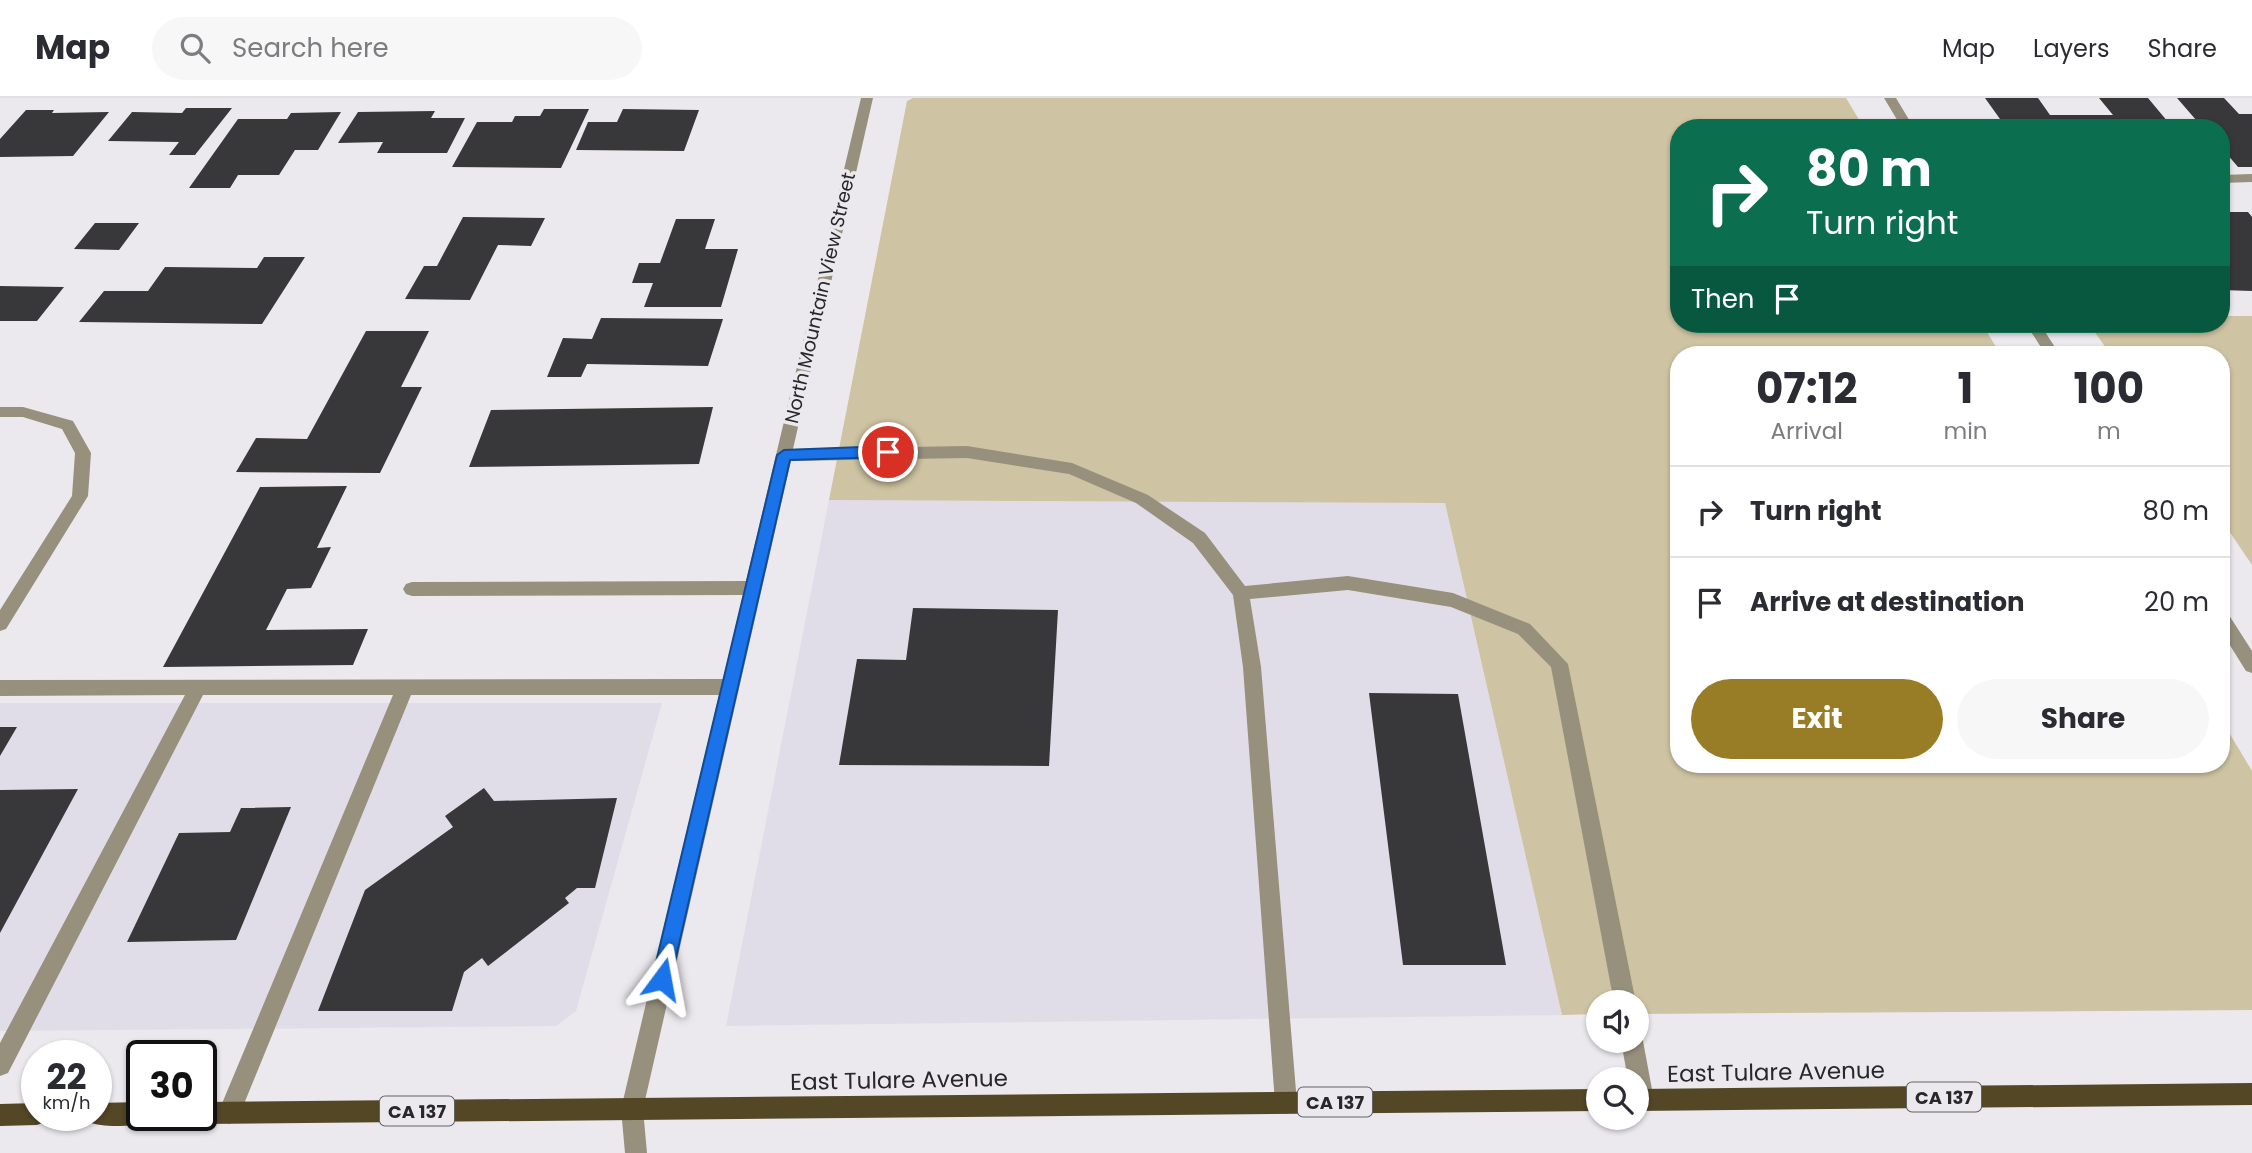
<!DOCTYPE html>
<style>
body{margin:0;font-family:Poppins,sans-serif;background:#f7f7f7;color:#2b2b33;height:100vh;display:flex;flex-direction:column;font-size:26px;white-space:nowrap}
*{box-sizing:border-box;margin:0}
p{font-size:23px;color:#7c7c81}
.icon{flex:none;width:38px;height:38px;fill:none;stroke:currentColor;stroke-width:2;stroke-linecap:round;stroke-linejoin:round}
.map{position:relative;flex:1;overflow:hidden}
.panel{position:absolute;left:1670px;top:248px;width:560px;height:427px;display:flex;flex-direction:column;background:#fff;border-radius:28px;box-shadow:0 2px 5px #0004}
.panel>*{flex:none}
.banner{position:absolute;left:1670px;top:21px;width:560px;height:214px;border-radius:28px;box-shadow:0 2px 5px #0004;background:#0b6e4f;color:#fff;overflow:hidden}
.tools{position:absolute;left:1586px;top:892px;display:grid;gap:14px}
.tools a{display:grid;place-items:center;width:63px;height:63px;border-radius:50%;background:#fff;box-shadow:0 2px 5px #0004;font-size:35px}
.speed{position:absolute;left:21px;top:942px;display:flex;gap:14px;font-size:35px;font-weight:700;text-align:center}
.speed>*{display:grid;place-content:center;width:91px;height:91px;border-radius:50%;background:#fff;box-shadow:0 2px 5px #0004;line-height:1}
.speed small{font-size:18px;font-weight:400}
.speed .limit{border:4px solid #111;border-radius:10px;background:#fff;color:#111}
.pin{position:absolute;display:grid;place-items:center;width:60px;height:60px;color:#fff;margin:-30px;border:4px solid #fff;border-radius:50%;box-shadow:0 2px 7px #0007}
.me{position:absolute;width:77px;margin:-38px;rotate:13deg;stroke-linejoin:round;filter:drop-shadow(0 0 5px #0008)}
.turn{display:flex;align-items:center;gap:24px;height:147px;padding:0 21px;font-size:32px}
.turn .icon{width:91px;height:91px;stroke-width:2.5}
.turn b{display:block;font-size:49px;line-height:60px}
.then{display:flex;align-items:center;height:66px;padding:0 21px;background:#0003;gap:14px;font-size:26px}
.eta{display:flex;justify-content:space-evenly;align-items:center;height:119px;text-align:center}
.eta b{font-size:42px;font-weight:700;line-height:49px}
.cta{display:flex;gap:14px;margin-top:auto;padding:14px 21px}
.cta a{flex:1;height:80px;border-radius:42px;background:#997d26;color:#fff;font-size:28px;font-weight:700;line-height:80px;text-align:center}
.cta a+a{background:#f7f7f7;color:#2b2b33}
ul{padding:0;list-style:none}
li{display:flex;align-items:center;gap:21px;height:91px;padding:0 21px;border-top:2px solid #e1e1e2}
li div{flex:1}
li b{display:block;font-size:26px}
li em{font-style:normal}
header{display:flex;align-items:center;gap:42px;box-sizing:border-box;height:98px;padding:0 35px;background:#fff;border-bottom:2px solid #e1e1e2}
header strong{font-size:33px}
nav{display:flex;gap:38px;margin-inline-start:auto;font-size:24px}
.search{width:490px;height:63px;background:#f7f7f7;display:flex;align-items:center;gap:18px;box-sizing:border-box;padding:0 24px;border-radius:38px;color:#7c7c81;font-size:26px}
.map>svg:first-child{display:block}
.built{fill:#e1dde8}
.green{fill:#cec3a2}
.building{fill:#38373a}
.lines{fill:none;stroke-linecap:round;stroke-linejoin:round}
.minor{fill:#97907d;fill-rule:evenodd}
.major{fill:#534726;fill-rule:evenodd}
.route{fill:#1a73e8;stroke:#114b97;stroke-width:2}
.labels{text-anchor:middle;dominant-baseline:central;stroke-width:7;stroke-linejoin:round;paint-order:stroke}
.shield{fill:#ebe9ed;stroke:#626264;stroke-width:2}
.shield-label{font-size:18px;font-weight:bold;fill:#282829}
.street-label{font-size:19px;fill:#282829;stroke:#ebe9ed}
.near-street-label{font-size:23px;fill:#282829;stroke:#ebe9ed}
</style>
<header>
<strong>Map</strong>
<div class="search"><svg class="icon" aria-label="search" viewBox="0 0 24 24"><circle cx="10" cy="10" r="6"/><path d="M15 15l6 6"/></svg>Search here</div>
<nav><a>Map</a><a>Layers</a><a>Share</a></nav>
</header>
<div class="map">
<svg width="2252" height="1055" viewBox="0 0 2252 1055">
<rect width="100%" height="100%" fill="#ebe9ed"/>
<path class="built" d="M 829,402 L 1445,405 L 1562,917 L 726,928 Z
M 0,605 L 662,605 L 576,913 L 556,928 L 0,933 Z"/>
<path class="green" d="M 913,0 L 1846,0 L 1864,30 L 1678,30 L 1678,226 L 1982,226 L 2001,257 L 1678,257 L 1678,667 L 2221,667 L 2221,621 L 2252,673 L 2252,912 L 1636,916 L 1636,905 L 1598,905 L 1598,916 L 1562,917 L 1445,405 L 829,402 L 907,3 Z
M 2221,218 L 2252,218 L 2252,467 L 2221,421 L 2221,257 L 2111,257 L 2089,226 L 2221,226 Z"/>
<path class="building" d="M 1985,0 L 2038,0 L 2050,17 L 2113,17 L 2099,0 L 2148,0 L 2173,30 L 2015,30 L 2005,28 Z
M 2177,0 L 2224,0 L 2239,16 L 2252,16 L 2252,69 L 2238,69 L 2221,49 L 2221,30 L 2203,30 Z
M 186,10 L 232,10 L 195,57 L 169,57 L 179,44 L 108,43 L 132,14 L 182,15 Z
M 544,11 L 589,11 L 561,70 L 452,69 L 477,24 L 512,24 L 515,18 L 540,18 Z
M 623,11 L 699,12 L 684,53 L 576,52 L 588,24 L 617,24 Z
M 26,12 L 54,12 L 52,15 L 109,14 L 73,58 L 0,59 L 0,41 Z
M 435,13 L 431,20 L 465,20 L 447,55 L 377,55 L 383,44 L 338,45 L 358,14 Z
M 341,14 L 318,52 L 295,52 L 279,77 L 238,77 L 230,90 L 189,90 L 238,21 L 287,21 L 291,15 Z
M 2221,110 L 2224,114 L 2248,114 L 2252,119 L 2252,193 L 2221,192 Z
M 463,119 L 545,120 L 531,148 L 498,147 L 470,202 L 405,201 L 424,168 L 437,168 Z
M 676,121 L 715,121 L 705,151 L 738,151 L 721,209 L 644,209 L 653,185 L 632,185 L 639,165 L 660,165 Z
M 95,125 L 139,125 L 119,152 L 74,151 Z
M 264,159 L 305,159 L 262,226 L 79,224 L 104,193 L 148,193 L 165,169 L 257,170 Z
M 0,188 L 64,189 L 37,223 L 0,223 Z
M 601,220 L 723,221 L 708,268 L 587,266 L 581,279 L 547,279 L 563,240 L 592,241 Z
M 366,233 L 429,233 L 401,289 L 422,289 L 380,375 L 236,374 L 256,340 L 307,341 Z
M 713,309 L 699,366 L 469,369 L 491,312 Z
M 347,388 L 317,450 L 331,449 L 311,490 L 287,491 L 266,532 L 368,531 L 353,567 L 163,569 L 260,389 Z
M 913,510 L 1058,512 L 1049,668 L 839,667 L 857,561 L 906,562 Z
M 1369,595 L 1458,596 L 1506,867 L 1403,867 Z
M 0,629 L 17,629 L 0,658 Z
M 484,690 L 494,703 L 617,700 L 595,790 L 577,790 L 565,800 L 569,805 L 488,868 L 482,860 L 464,874 L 452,913 L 318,913 L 365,792 L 453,729 L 445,718 Z
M 78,691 L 0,835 L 0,692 Z
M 291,709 L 236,842 L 127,844 L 179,735 L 230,734 L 241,710 Z"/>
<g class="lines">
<path class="minor" d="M 861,0 L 873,0 L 793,351 L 967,348 L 1072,365 L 1148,397 L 1205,435 L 1245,488 L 1348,478 L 1453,495 L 1530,526 L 1568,566 L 1636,905 L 1614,905 L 1551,569 L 1518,536 L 1451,509 L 1348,492 L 1250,501 L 1261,569 L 1297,1005 L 1294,1013 L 1286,1016 L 1278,1013 L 1275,1005 L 1243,569 L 1233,497 L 1193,445 L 1136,405 L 1069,376 L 967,360 L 791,363 L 643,1011 L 647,1055 L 625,1055 L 621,1011 L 719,597 L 411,597 L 237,1023 L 229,1026 L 221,1023 L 218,1015 L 393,597 L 203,597 L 8,975 L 0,978 L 0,945 L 185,597 L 0,598 L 0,582 L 723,581 L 743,497 L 412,498 L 406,496 L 403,491 L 406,486 L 412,484 L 746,483 Z
M 1884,0 L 1896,0 L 1914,30 L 1902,30 Z
M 2252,76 L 2252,84 L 2221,85 L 2221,77 Z
M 2026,226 L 2040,226 L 2060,257 L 2046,257 Z
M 0,309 L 23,309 L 73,323 L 91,355 L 88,398 L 6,531 L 0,533 L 0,512 L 72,398 L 75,355 L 62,331 L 23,319 L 0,319 Z
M 2221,512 L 2227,514 L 2252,553 L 2252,575 L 2246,573 L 2221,533 Z
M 1636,934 L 1643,943 L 1654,1002 L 1651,1010 L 1643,1013 L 1636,1010 L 1636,982 L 1628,982 L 1621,943 L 1636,943 Z"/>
<path class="major" d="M 2252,985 L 2252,1007 L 1636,1013 L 1636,991 Z
M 1598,991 L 1598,1013 L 201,1026 L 193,1023 L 190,1017 L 201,1017 L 201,1004 Z
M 142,1004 L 142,1017 L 153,1017 L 150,1023 C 134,1029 104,1030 88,1024 L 85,1017 L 96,1017 L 96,1005 Z
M 37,1005 L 37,1017 L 48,1017 L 45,1024 L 37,1027 L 0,1028 L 0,1006 Z"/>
</g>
<path class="route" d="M 888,348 L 895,354 L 888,359 L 790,362 L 671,881 L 669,888 L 662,891 L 655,888 L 652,881 L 777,357 L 784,352 Z"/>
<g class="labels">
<g class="shield">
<rect x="1907" y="984.5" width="74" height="29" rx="5"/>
<rect x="1298" y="989.5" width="74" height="29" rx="5"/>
<rect x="380" y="998.5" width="74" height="29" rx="5"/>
</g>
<g class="shield-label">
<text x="1944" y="999">CA 137</text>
<text x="1335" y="1004">CA 137</text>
<text x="417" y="1013">CA 137</text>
</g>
<g class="street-label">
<text transform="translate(820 200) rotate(-77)">North Mountain View Street</text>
</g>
<g class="near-street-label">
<text transform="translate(1776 974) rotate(-1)">East Tulare Avenue</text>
<text transform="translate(899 982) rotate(-1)">East Tulare Avenue</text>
</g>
</g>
</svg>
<div class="tools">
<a><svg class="icon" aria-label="sound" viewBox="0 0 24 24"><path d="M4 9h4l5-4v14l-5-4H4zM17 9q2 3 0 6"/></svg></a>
<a><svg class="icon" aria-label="search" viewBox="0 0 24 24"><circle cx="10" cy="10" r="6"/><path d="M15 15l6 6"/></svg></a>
</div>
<div class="speed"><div>22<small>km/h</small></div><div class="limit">30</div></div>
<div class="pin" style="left:888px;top:354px;background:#d93025"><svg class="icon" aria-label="arrive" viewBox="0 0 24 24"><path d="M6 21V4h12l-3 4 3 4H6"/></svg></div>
<svg class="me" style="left:662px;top:881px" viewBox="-20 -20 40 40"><path d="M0-17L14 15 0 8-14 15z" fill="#1a73e8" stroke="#fff" stroke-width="4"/></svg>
<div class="banner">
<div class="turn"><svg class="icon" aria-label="right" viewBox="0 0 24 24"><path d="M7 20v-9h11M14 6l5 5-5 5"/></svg><div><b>80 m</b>Turn right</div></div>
<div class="then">Then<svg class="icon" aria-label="arrive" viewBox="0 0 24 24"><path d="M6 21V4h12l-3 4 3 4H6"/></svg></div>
</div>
<section class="panel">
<div class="eta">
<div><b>07:12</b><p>Arrival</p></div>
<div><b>1</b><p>min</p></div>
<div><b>100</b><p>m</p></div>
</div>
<ul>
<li><svg class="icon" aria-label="right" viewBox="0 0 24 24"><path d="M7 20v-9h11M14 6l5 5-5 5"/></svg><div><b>Turn right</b></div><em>80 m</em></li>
<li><svg class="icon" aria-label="arrive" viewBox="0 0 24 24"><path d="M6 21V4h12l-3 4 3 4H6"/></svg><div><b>Arrive at destination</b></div><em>20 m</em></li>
</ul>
<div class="cta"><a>Exit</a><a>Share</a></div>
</section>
</div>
